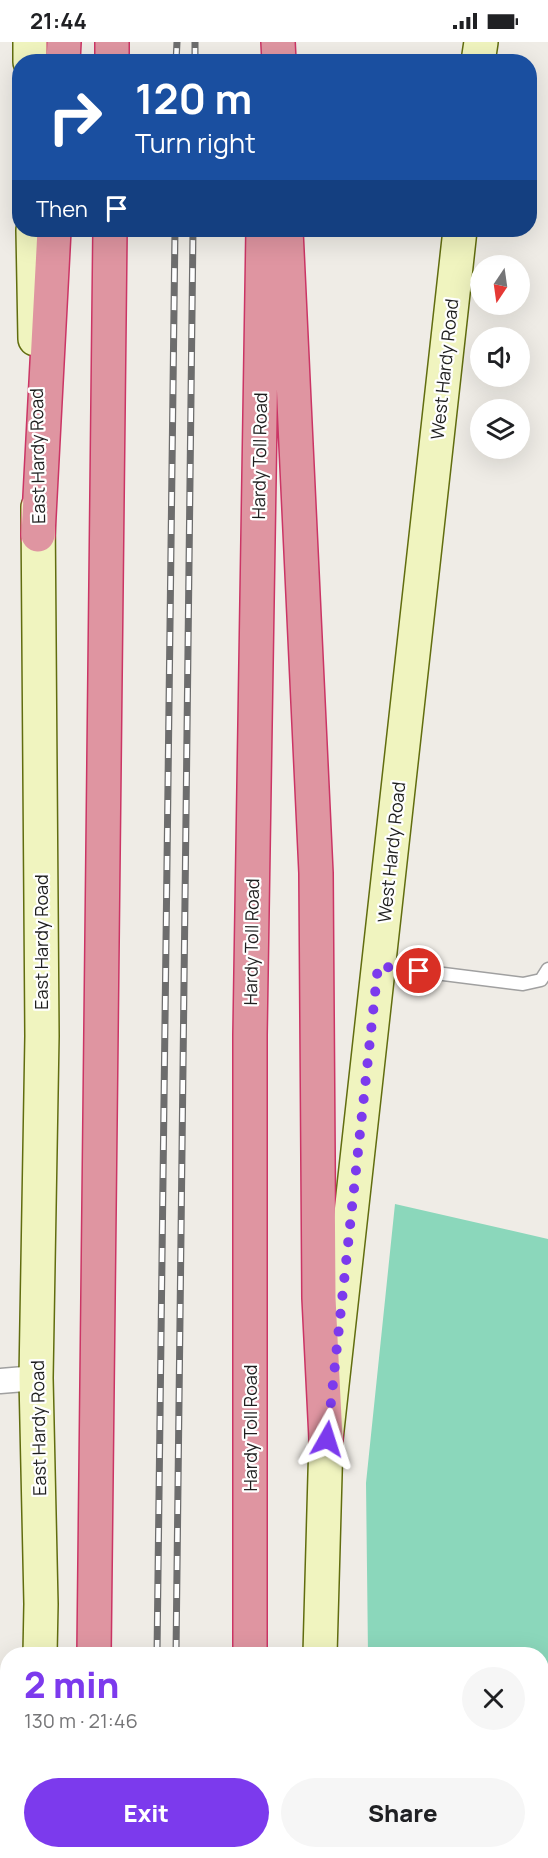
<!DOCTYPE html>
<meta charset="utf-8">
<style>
body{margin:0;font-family:Manrope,sans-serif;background:#f6f6f6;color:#202124;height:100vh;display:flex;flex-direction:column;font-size:22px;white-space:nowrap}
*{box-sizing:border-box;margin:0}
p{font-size:20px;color:#757577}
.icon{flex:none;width:33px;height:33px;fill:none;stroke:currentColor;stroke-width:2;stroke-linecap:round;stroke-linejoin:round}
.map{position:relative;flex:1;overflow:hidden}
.details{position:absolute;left:0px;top:1605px;width:549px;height:212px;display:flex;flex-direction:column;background:#fff;border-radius:24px 24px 0 0;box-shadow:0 6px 24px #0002}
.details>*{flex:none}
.top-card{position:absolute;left:12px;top:12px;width:525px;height:183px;border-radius:24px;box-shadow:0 6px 24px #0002;background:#1a4fa0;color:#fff;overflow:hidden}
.needle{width:39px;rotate:193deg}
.buttons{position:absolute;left:470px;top:213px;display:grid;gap:12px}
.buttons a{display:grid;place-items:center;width:60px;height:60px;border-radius:50%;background:#fff;box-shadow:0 6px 24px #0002;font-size:30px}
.pin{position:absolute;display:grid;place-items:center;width:51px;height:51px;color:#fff;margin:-26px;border:3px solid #fff;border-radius:50%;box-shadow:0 2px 6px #0007}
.me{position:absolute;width:66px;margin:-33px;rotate:6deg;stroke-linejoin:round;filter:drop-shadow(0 0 4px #0008)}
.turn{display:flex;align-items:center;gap:21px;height:126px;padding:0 24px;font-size:27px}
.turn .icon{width:78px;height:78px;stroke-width:2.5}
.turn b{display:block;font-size:42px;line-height:51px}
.then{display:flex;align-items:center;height:57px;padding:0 24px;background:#0003;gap:12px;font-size:22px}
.round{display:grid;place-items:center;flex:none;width:63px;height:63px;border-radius:32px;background:#f6f6f6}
.overview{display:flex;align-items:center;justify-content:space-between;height:102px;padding:0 24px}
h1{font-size:36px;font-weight:800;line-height:45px;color:#7c3aed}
.button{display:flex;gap:12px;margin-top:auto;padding:12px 24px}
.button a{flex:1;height:69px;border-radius:36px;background:#7c3aed;color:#fff;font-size:24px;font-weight:800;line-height:69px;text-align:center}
.button a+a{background:#f6f6f6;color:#202124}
.status{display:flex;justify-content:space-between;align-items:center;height:42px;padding:0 30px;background:#fff;direction:ltr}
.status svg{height:16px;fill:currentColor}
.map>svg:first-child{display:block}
.pitch{fill:#8bd7bb}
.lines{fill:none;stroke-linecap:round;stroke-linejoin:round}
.lane-casing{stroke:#a0a0a0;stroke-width:15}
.street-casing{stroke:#a0a0a0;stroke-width:27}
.secondary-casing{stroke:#616d0f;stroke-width:36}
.highway-casing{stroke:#cb3565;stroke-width:36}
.lane{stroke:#fff;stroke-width:12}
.street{stroke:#fff;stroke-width:24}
.secondary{stroke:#f0f4bf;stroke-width:33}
.highway{stroke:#df95a1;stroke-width:33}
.rail-casing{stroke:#6d6d6d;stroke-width:7}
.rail{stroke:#fff;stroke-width:4.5;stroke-dasharray:14;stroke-linecap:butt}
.route{stroke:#7c3aed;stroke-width:10;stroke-dasharray:0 18}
.labels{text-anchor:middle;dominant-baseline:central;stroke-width:4.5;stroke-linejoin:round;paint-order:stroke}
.street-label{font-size:18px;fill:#1f1f1f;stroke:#fff}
</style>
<div class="status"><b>21:44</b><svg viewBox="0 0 49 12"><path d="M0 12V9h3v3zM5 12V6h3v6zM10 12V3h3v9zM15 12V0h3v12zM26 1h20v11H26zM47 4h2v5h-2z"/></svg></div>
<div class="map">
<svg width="548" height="1816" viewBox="0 0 548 1816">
<rect width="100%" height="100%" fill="#efece6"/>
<path class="pitch" d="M 395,1162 L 548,1197 L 548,1816 L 375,1816 L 375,1809 L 542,1809 L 542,1612 L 368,1612 L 366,1441 Z"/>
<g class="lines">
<g class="lane-casing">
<path id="lane" d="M 380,924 L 523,942 L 541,938 L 548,927"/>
</g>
<g class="street-casing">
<path id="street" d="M 0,1339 L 36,1336"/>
</g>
<g class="secondary-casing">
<path id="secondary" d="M 30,0 L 30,20
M 478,20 L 481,0
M 33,188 L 35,297
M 38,465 L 42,994 L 36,1336 L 41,1562 L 40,1612
M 320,1612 L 326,1397 L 460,188
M 325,1809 L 325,1816
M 5,1816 L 8,1801
M 45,1816 L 45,1809"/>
</g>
<g class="highway-casing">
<path id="highway" d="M 278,0 L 279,20
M 63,20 L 64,0
M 112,20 L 112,0
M 286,188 L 316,831 L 319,1256 L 326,1397
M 38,493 L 54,188
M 94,1612 L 110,188
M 250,1612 L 250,993 L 263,188
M 251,1809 L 251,1816
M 92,1816 L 92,1809"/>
</g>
<use href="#lane" class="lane"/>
<use href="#street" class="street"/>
<use href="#secondary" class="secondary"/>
<use href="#highway" class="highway"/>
<g class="rail-casing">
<path id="rail" d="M 176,20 L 177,0
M 195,20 L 195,0
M 157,1612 L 175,188
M 176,1612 L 193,188
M 154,1816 L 154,1809
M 174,1816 L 174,1809"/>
</g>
<use href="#rail" class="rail"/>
</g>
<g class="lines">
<path class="route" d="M 327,1397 L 378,924 L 419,929"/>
</g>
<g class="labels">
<g class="street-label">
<text transform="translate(444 327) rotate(-84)">West Hardy Road</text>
<text transform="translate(37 414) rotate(-91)">East Hardy Road</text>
<text transform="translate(259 414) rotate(-89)">Hardy Toll Road</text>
<text transform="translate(391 810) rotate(-84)">West Hardy Road</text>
<text transform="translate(41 900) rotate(-90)">East Hardy Road</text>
<text transform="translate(251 900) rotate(-89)">Hardy Toll Road</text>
<text transform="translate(38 1386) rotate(-91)">East Hardy Road</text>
<text transform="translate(250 1386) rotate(-90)">Hardy Toll Road</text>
</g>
</g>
</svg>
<div class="buttons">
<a><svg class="needle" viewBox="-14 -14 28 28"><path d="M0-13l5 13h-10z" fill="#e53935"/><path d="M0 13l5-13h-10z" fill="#757577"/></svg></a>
<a><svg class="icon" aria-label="sound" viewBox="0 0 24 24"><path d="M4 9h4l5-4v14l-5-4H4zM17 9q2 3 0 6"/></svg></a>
<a><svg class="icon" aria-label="layers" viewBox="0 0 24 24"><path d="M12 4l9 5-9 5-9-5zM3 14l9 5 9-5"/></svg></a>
</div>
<div class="pin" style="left:419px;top:929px;background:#d93025"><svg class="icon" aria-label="arrive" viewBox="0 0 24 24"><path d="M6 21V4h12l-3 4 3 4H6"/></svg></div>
<svg class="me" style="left:327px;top:1397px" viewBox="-20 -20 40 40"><path d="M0-17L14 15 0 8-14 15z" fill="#7c3aed" stroke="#fff" stroke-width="4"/></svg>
<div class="top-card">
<div class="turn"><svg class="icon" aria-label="right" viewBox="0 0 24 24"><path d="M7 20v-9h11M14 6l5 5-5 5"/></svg><div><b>120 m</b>Turn right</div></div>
<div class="then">Then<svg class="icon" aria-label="arrive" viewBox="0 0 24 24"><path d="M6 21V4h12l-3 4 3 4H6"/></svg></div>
</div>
<section class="details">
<div class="overview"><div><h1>2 min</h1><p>130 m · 21:46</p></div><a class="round"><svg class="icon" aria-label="close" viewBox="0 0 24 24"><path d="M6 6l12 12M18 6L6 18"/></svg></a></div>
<div class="button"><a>Exit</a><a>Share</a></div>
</section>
</div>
